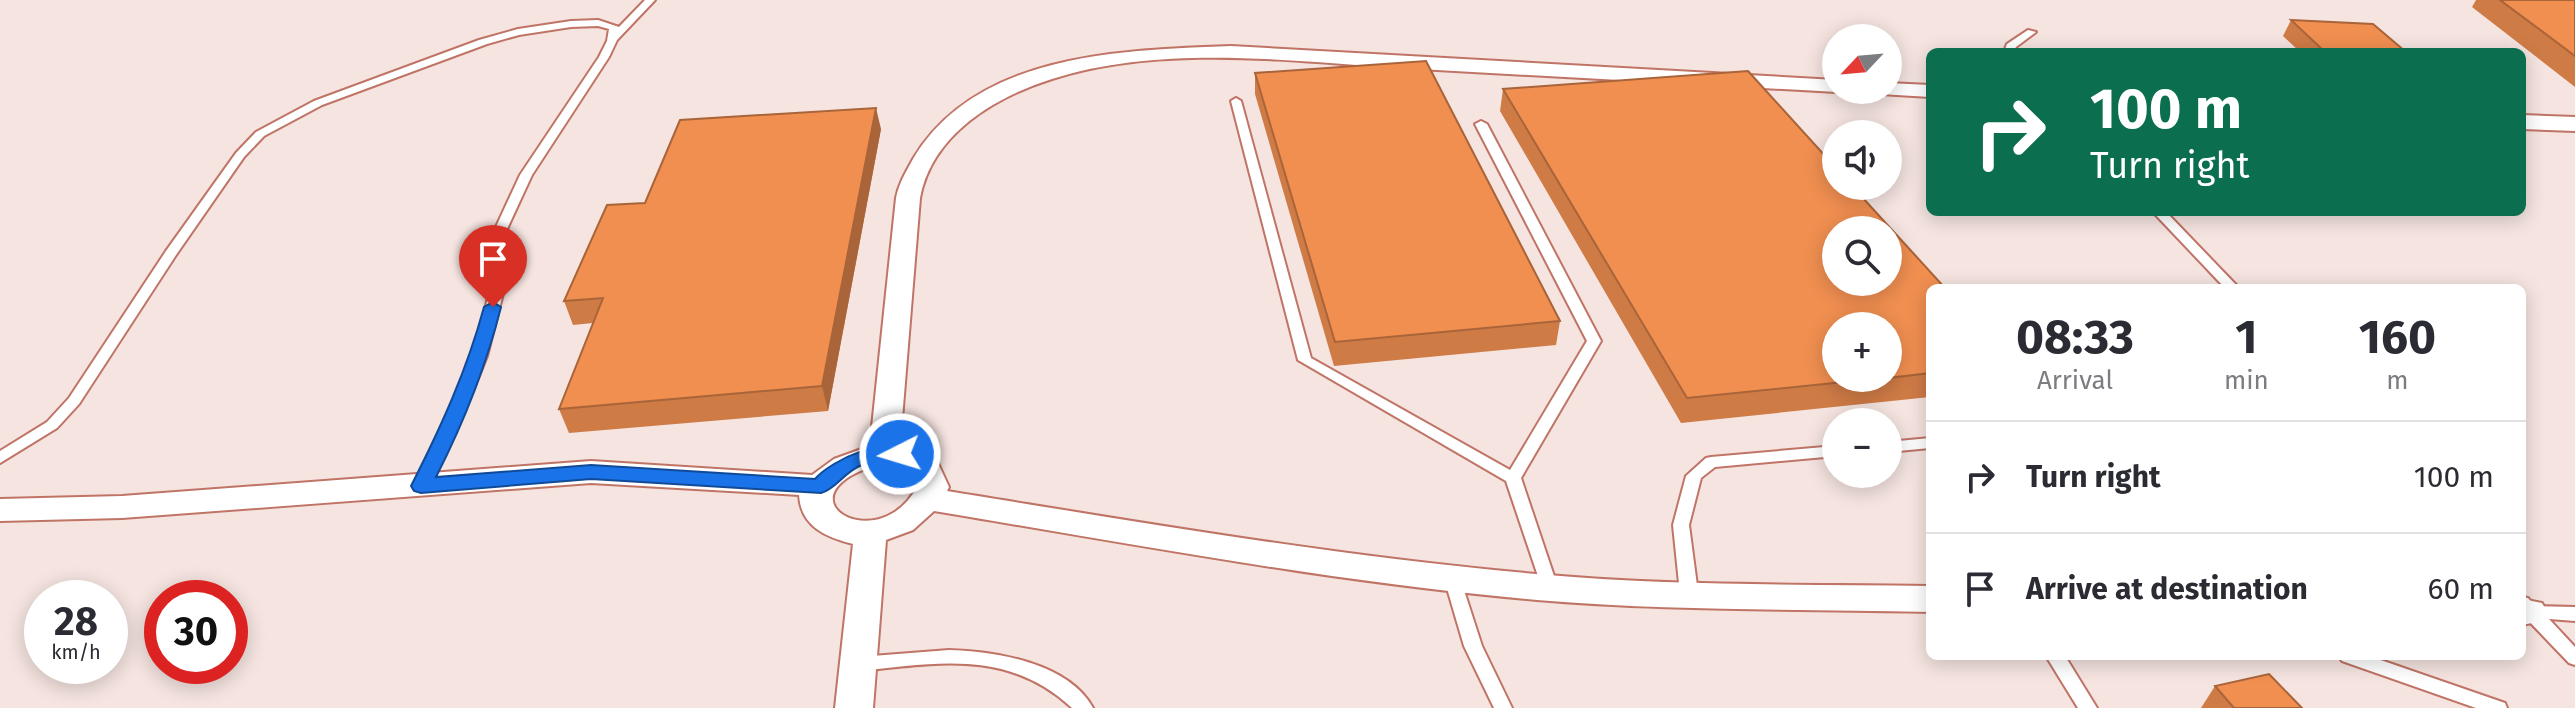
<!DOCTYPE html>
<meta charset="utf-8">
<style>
body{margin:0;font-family:"Fira Sans",sans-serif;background:#f7f7f7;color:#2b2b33;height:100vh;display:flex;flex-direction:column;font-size:30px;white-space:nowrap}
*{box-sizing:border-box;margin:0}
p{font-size:26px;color:#7c7c81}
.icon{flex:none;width:44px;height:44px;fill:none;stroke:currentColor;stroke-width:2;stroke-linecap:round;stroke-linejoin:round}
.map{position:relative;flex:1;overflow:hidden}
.side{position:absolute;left:1926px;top:284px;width:600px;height:376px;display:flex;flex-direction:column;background:#fff;border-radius:12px;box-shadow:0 4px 20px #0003}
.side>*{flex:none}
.banner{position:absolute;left:1926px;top:48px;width:600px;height:168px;border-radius:12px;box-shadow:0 4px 20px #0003;background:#0b6e4f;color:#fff;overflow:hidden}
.needle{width:52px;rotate:244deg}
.tools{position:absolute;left:1822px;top:24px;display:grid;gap:16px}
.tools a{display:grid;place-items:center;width:80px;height:80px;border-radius:50%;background:#fff;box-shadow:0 4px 20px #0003;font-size:40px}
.speed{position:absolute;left:24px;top:580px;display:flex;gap:16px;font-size:40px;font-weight:700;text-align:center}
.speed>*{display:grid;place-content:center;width:104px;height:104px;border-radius:50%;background:#fff;box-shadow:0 4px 20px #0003;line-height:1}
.speed small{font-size:20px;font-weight:400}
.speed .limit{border:12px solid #d22;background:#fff;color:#111}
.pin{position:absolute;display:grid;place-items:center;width:68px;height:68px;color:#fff;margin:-82px -34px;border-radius:50% 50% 50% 0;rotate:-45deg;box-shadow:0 0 8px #0007}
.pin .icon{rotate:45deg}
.me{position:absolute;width:88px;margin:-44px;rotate:265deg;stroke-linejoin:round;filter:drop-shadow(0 0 6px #0008)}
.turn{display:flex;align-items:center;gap:28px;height:168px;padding:0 32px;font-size:36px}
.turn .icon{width:104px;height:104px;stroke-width:2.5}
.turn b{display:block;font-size:56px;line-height:68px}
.eta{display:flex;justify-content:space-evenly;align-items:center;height:136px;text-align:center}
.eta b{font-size:48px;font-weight:700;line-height:56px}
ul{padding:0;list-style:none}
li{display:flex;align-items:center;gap:24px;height:112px;padding:0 32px;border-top:2px solid #e1e1e2}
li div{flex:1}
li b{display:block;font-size:30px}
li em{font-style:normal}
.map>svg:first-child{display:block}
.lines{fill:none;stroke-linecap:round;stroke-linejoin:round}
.service-casing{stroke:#c07466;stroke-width:4}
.minor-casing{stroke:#c07466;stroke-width:4}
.service{fill:#fff;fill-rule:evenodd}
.minor{fill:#fff;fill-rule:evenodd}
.wall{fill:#cf7b46}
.shaded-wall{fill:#a96439}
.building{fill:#f18f51;stroke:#a96439;stroke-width:2;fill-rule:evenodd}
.route{fill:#1a73e8;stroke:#114b97;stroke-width:2}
</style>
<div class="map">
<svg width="2575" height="708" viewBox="0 0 2575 708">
<rect width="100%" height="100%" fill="#f5e4e0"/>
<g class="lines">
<g class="service-casing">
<path id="service" d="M 645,0 L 655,0 L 617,40 L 609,57 L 532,175 L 501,242 L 506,282 L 487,356 L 459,425 L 427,490 L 415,490 L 413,486 L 445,425 L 473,356 L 492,282 L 489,242 L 520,175 L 599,57 L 607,41 L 609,29 L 598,26 L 571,27 L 519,35 L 487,44 L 322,105 L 264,136 L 244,157 L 176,255 L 79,404 L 57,428 L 0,463 L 0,451 L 47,422 L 69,398 L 166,251 L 236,153 L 256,132 L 314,101 L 479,40 L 518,29 L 571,21 L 598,20 L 619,27 Z
M 2028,30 L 2036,32 L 2016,47 L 2014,52 L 2004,52 L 2007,44 Z
M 1236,98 L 1241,101 L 1311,358 L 1510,470 L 1587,341 L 1475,124 L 1481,121 L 1487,124 L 1601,341 L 1521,478 L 1558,588 L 1556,592 L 1550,594 L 1544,592 L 1542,588 L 1506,481 L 1298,360 L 1231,101 Z
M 2153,212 L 2166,212 L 2239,288 L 2225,288 Z
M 1930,438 L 1930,448 L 1888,452 L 1888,442 Z
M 1836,446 L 1836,456 L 1715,467 L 1701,478 L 1689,525 L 1698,593 L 1695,598 L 1689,599 L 1683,598 L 1680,593 L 1673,525 L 1686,476 L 1706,458 L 1711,457 Z
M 1452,572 L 1458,574 L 1460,578 L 1482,646 L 1512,708 L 1494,708 L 1464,646 L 1444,578 L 1446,574 Z
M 2522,597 L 2528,598 L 2535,606 L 2575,607 L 2575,621 L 2549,619 L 2575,647 L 2575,665 L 2569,663 L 2522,614 Z
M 949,650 C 995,651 1069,663 1093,708 L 1072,708 C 1009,649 937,663 859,671 L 853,669 L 850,664 L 853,659 L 859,657 Z
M 2046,656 L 2065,656 L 2097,708 L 2078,708 Z
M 2339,656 L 2369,656 L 2505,703 L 2507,708 L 2476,708 L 2342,661 Z"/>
</g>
<g class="minor-casing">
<path id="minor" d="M 1231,46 L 1836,80 L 1836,90 L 1844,90 L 1836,92 C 1691,84 1546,76 1401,68 C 1290,61 1161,44 1052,79 C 995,97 932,134 920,198 L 900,444 L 936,459 L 949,487 L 947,491 C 1146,523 1346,558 1548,575 C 1675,586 1803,584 1930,586 L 1930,612 C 1803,609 1676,611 1550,601 C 1343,584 1139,545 934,511 L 913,530 L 886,540 L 873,708 L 835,708 L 853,544 C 826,537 801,527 799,495 L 591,483 L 122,518 L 0,521 L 0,499 L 122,496 L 591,461 L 812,475 L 834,459 L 870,446 L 896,198 C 899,183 906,172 913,159 C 976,53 1122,50 1231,46 ZM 884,463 L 895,464 L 912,472 L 917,487 C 876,562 770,493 884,463 Z
M 1888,83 L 1930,85 L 1930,97 L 1880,94 L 1878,90 L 1888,90 Z
M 2522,115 L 2575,117 L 2575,131 L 2522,129 Z
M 2522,599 L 2542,603 L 2547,612 L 2542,621 L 2522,625 Z"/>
</g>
<use href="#service" class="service"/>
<use href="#minor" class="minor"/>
</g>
<path class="wall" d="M 2476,0 L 2575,0 L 2575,87 L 2472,7 Z
M 2291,20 L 2406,52 L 2300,52 L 2283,36 Z
M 1255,73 L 1560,321 L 1556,345 L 1334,366 L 1255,94 Z
M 1503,89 L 1930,288 L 1930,397 L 1681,423 L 1500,111 Z
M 881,129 L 828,411 L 569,433 L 559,409 L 593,323 L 573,325 L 564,301 L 645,203 Z
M 2215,686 L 2302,708 L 2201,708 Z"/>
<path class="shaded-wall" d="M 876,108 L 881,129 L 828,411 L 822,386 Z"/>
<path class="building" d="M 2500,0 L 2575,0 L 2575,56 Z
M 2291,20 L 2373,24 L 2406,52 L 2325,52 Z
M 1426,61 L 1560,321 L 1335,342 L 1255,73 Z
M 1748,71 L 1836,168 L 1836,186 L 1852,186 L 1945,288 L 1930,288 L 1930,373 L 1888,378 L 1888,326 L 1836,326 L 1836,378 L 1883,378 L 1687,398 L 1503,89 ZM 1836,230 L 1888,230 L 1888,282 L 1836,282 Z
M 876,108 L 822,386 L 559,409 L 603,298 L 564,301 L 607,205 L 645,203 L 680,120 Z
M 2269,674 L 2302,708 L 2234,708 L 2215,686 Z"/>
<path class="route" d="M 493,302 L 501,307 C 486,367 464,422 436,477 L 591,465 L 815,479 C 831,460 892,432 910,454 C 900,467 877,460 862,465 C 845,471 836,489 821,493 L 591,479 L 421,493 L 414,491 L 411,486 C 441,427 467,370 484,307 Z"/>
</svg>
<div class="tools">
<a><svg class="needle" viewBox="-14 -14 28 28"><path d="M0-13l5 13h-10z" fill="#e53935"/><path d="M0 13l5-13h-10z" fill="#7c7c81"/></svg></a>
<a><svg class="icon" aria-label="sound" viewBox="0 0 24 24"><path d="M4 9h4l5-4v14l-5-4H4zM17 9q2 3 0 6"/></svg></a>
<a><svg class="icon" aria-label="search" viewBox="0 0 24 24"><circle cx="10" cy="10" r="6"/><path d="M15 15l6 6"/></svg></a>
<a>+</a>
<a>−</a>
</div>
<div class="speed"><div>28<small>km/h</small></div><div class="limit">30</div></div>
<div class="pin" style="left:493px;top:307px;background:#d93025"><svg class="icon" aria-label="arrive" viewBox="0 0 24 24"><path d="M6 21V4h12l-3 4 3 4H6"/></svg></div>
<svg class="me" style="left:900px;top:454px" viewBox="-20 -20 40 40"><circle r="17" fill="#1a73e8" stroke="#fff" stroke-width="3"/><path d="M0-11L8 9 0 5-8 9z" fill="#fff"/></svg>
<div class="banner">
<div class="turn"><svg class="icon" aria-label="right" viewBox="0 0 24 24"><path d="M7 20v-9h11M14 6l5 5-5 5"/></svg><div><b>100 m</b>Turn right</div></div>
</div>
<section class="side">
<div class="eta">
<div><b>08:33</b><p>Arrival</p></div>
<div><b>1</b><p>min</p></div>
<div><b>160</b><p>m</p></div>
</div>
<ul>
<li><svg class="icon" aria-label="right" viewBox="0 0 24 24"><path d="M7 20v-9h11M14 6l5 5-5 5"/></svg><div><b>Turn right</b></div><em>100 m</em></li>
<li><svg class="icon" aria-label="arrive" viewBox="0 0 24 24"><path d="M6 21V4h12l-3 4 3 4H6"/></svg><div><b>Arrive at destination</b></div><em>60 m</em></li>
</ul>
</section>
</div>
